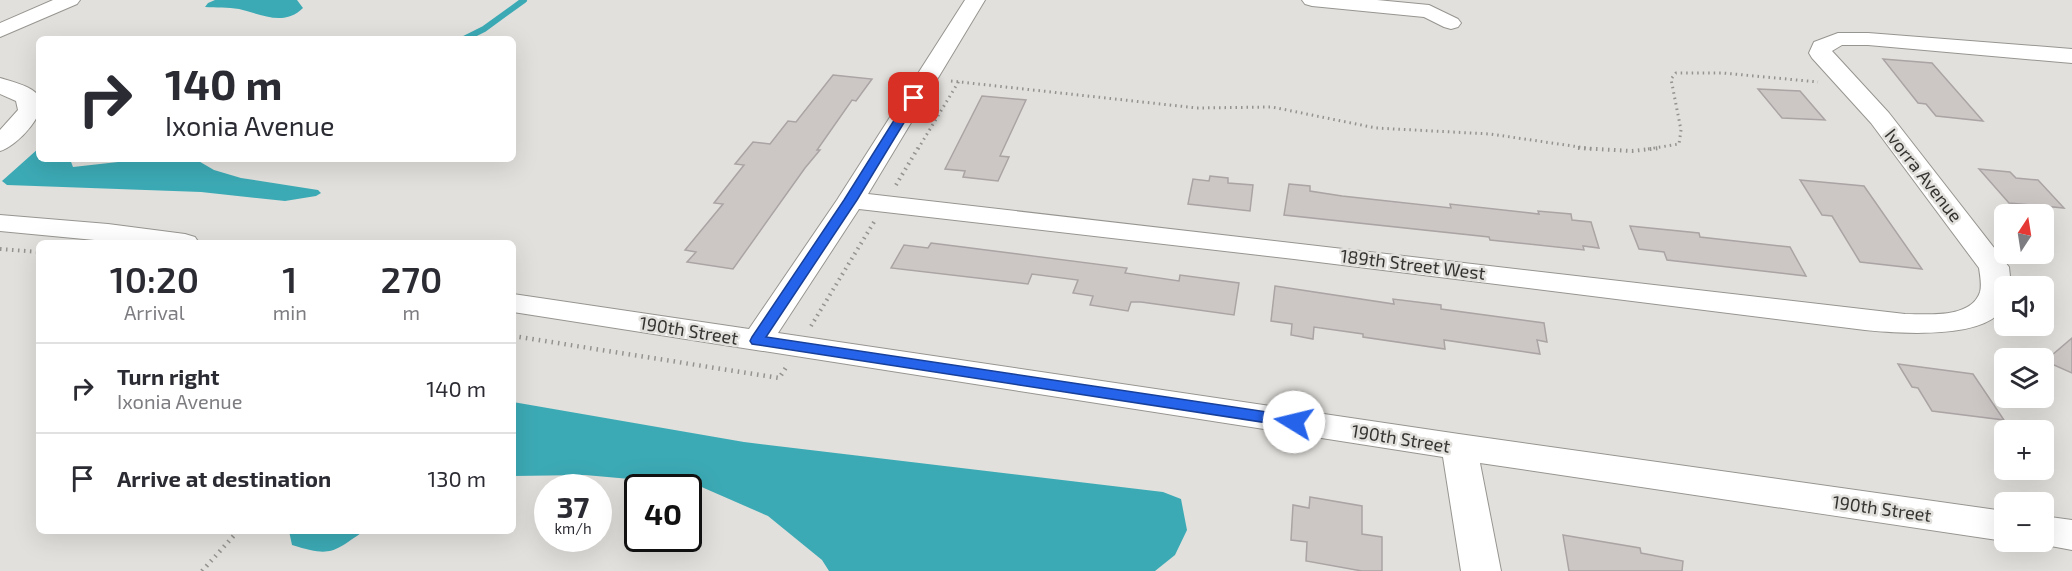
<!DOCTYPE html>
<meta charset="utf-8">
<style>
body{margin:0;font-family:"Exo 2",sans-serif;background:#f7f7f7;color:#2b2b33;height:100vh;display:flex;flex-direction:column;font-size:22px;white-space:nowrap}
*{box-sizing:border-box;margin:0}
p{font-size:20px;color:#7c7c81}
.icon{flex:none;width:33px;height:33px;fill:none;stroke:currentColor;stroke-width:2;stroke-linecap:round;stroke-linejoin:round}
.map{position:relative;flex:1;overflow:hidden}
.details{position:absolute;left:36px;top:240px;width:480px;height:294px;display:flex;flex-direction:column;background:#fff;border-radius:9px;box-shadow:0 6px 24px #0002}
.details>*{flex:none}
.guide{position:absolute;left:36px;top:36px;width:480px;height:126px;border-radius:9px;box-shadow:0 6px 24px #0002;background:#fff;color:#2b2b33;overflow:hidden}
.needle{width:39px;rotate:12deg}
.buttons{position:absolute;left:1994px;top:204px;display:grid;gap:12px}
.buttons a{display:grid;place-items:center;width:60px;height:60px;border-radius:9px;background:#fff;box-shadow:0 6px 24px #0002;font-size:30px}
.speed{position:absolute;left:534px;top:474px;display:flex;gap:12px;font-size:30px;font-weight:700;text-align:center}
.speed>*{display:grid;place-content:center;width:78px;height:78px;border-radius:50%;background:#fff;box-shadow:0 6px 24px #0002;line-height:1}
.speed small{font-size:15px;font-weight:400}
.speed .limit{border:3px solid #111;border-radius:9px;background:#fff;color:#111}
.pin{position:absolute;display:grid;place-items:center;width:51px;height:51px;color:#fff;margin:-26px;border-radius:12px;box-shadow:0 3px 9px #0006}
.me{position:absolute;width:66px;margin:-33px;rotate:279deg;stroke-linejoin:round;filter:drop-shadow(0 0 4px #0008)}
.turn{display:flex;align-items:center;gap:21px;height:126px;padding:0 30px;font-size:27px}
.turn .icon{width:78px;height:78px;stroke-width:2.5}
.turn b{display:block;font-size:42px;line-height:51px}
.eta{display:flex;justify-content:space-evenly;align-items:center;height:102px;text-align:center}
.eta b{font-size:36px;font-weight:600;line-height:42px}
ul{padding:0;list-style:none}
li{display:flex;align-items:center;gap:18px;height:90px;padding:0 30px;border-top:2px solid #e1e1e2}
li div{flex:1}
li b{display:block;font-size:22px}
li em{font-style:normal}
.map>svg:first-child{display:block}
.water{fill:#3caab5}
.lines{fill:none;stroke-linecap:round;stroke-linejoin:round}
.stream{stroke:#3caab5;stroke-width:6}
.building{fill:#ccc6c5;stroke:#aaa4a4;stroke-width:1.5}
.minor-casing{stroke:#979590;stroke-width:2}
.path-far2{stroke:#959390;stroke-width:3;stroke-dasharray:1.5 4;stroke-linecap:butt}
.path-far1{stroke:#959390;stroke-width:4;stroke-dasharray:1.5 4.5;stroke-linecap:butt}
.path{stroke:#959390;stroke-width:4.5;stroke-dasharray:1.5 5;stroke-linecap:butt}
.minor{fill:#fff;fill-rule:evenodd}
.route{fill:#2563eb;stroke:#184099;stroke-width:1.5}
.labels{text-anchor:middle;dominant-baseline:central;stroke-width:5;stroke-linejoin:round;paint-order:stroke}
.street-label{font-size:18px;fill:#343331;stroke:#e2e0dc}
</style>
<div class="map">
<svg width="2072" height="571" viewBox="0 0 2072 571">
<rect width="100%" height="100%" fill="#e2e0dc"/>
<path class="water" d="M 215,0 L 297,0 L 303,8 C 284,27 261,14 239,9 C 228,7 216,8 205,7 L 208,3 Z
M 39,148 L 39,159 L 70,159 L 73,167 L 145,159 L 195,159 L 214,170 L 241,178 L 318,190 L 321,193 L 316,196 L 285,201 L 201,192 L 7,185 L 2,181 Z
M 513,402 L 744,442 L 1163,492 L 1181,499 L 1187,530 L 1175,555 L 1155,571 L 829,571 L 822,560 L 768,516 L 697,485 L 585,475 L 513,476 Z
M 289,531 L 364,531 C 332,553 331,557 292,545 Z"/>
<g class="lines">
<path class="stream" d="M 464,39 L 484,29 L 524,0"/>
</g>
<path class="building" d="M 1883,59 L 1932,63 L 1983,121 L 1936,116 L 1926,104 L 1918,103 Z
M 833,75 L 872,79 L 856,101 L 852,100 L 817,150 L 820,150 L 805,168 L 733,269 L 687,262 L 696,252 L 685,250 L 723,204 L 714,203 L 744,165 L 735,164 L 753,142 L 770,144 L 788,121 L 796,122 Z
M 1758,89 L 1800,91 L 1825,120 L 1782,118 Z
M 982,96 L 1026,100 L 1000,156 L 1009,157 L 998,181 L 963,177 L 965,171 L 945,169 Z
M 1979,169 L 2010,172 L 2016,178 L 2038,180 L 2064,208 L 2009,203 Z
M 1210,176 L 1228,178 L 1228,183 L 1253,185 L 1250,211 L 1188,204 L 1193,179 L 1209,181 Z
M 1800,180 L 1864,186 L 1922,269 L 1860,262 L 1832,216 L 1822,215 Z
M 1289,184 L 1310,186 L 1310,191 L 1342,196 L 1451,208 L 1450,204 L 1539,214 L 1538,211 L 1571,214 L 1572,220 L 1591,222 L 1599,248 L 1583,246 L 1584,250 L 1490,240 L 1489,237 L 1284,215 Z
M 1630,226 L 1699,233 L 1700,237 L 1790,247 L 1806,276 L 1667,260 L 1664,252 L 1639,249 Z
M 931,243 L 1127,268 L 1125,273 L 1179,281 L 1180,275 L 1239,283 L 1234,315 L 1141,302 L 1131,302 L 1128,311 L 1090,305 L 1093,296 L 1073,293 L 1078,280 L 1032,274 L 1028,284 L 891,268 L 904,245 L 928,248 Z
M 1275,286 L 1394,304 L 1393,299 L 1441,305 L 1441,309 L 1544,323 L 1547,342 L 1537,340 L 1540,354 L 1444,340 L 1445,349 L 1363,337 L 1363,334 L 1314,327 L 1313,339 L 1291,335 L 1292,324 L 1271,321 Z
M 2072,338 L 2072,373 L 2045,361 Z
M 1898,364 L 1973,374 L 2004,420 L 1932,411 L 1918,388 L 1912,387 Z
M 1310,497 L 1362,506 L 1362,534 L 1382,537 L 1382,571 L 1362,571 L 1306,561 L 1307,542 L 1291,540 L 1293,505 L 1309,508 Z
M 1563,535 L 1640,548 L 1641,553 L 1683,561 L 1682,571 L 1569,571 Z"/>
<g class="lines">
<g class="minor-casing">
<path id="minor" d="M 53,0 L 80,0 L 77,4 L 0,37 L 0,23 Z
M 965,0 L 985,0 L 868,194 L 1905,314 C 1927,314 1971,319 1980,292 C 1982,285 1980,275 1979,268 L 1871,123 L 1812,58 L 1809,53 L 1814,42 L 1838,33 L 1868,33 L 2072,49 L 2072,63 L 1868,45 L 1842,45 L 1832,51 L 1889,113 L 2009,267 L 2011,286 L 2004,286 C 2004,292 2005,300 2004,305 C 1991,341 1894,333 1865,330 L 1294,259 L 859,209 L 778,333 L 1459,434 L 2004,511 L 2004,541 L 1480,463 L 1501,571 L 1461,571 L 1443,457 L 513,312 L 513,294 L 749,329 L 837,200 Z
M 1302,0 L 1377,0 L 1429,5 L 1458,19 L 1461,23 L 1458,27 L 1451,29 L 1444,27 L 1424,17 L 1312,6 L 1305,4 Z
M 0,78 C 10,81 28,85 36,93 C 54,109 16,147 0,151 L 0,130 L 18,110 L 16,101 L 0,94 Z
M 0,215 L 108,224 L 185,234 L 195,237 L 199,243 L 126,243 L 0,231 Z
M 2043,516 L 2072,520 L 2072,550 L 2029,542 L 2043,542 Z"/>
</g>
<path class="path-far2" d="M 951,81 L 1197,108 L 1272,107 L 1376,128 L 1490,134 L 1593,149
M 918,149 L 959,81
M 1648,149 L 1679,144 L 1681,130 L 1671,79 L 1676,73 L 1723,73 L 1818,82"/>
<path class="path-far1" d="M 1578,148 L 1632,151 L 1660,148
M 896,185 L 918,148
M 0,249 L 39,252
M 811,326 L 874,222
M 513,336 L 516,337"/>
<path class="path" d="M 513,336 L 779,378 L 787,366
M 202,571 L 238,531"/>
<use href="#minor" class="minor"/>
</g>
<path class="route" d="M 914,95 L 919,98 L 857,200 L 766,337 L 1294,416 L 1300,418 L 1302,422 L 1300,426 L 1294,427 L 752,344 L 750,341 L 752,337 L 844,200 L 908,98 Z"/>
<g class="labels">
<g class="street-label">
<text transform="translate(1924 175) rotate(52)">Ivorra Avenue</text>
<text transform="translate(1413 264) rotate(7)">189th Street West</text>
<text transform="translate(689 330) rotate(9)">190th Street</text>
<text transform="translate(1401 438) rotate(9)">190th Street</text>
<text transform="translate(1882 508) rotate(8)">190th Street</text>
</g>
</g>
</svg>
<div class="buttons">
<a><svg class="needle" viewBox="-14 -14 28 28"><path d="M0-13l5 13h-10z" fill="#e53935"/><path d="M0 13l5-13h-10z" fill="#7c7c81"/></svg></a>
<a><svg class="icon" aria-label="sound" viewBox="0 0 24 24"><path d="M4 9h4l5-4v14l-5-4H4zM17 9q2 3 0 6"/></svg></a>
<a><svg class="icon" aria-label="layers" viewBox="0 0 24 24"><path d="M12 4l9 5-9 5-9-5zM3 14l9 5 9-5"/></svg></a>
<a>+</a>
<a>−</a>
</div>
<div class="speed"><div>37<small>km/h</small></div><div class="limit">40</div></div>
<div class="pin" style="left:914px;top:98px;background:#d93025"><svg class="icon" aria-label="arrive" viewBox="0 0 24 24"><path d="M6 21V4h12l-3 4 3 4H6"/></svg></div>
<svg class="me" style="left:1294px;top:422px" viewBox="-20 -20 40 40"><circle r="19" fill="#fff"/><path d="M0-13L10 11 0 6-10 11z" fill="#2563eb"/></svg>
<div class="guide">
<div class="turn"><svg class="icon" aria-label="right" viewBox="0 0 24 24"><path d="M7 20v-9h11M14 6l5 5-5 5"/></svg><div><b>140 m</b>Ixonia Avenue</div></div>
</div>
<section class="details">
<div class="eta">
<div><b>10:20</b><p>Arrival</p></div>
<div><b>1</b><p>min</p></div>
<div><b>270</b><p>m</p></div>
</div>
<ul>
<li><svg class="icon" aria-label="right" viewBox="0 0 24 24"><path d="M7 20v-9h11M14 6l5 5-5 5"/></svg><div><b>Turn right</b><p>Ixonia Avenue</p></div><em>140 m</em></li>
<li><svg class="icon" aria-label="arrive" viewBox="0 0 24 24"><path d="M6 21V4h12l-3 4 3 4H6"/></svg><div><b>Arrive at destination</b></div><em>130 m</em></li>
</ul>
</section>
</div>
